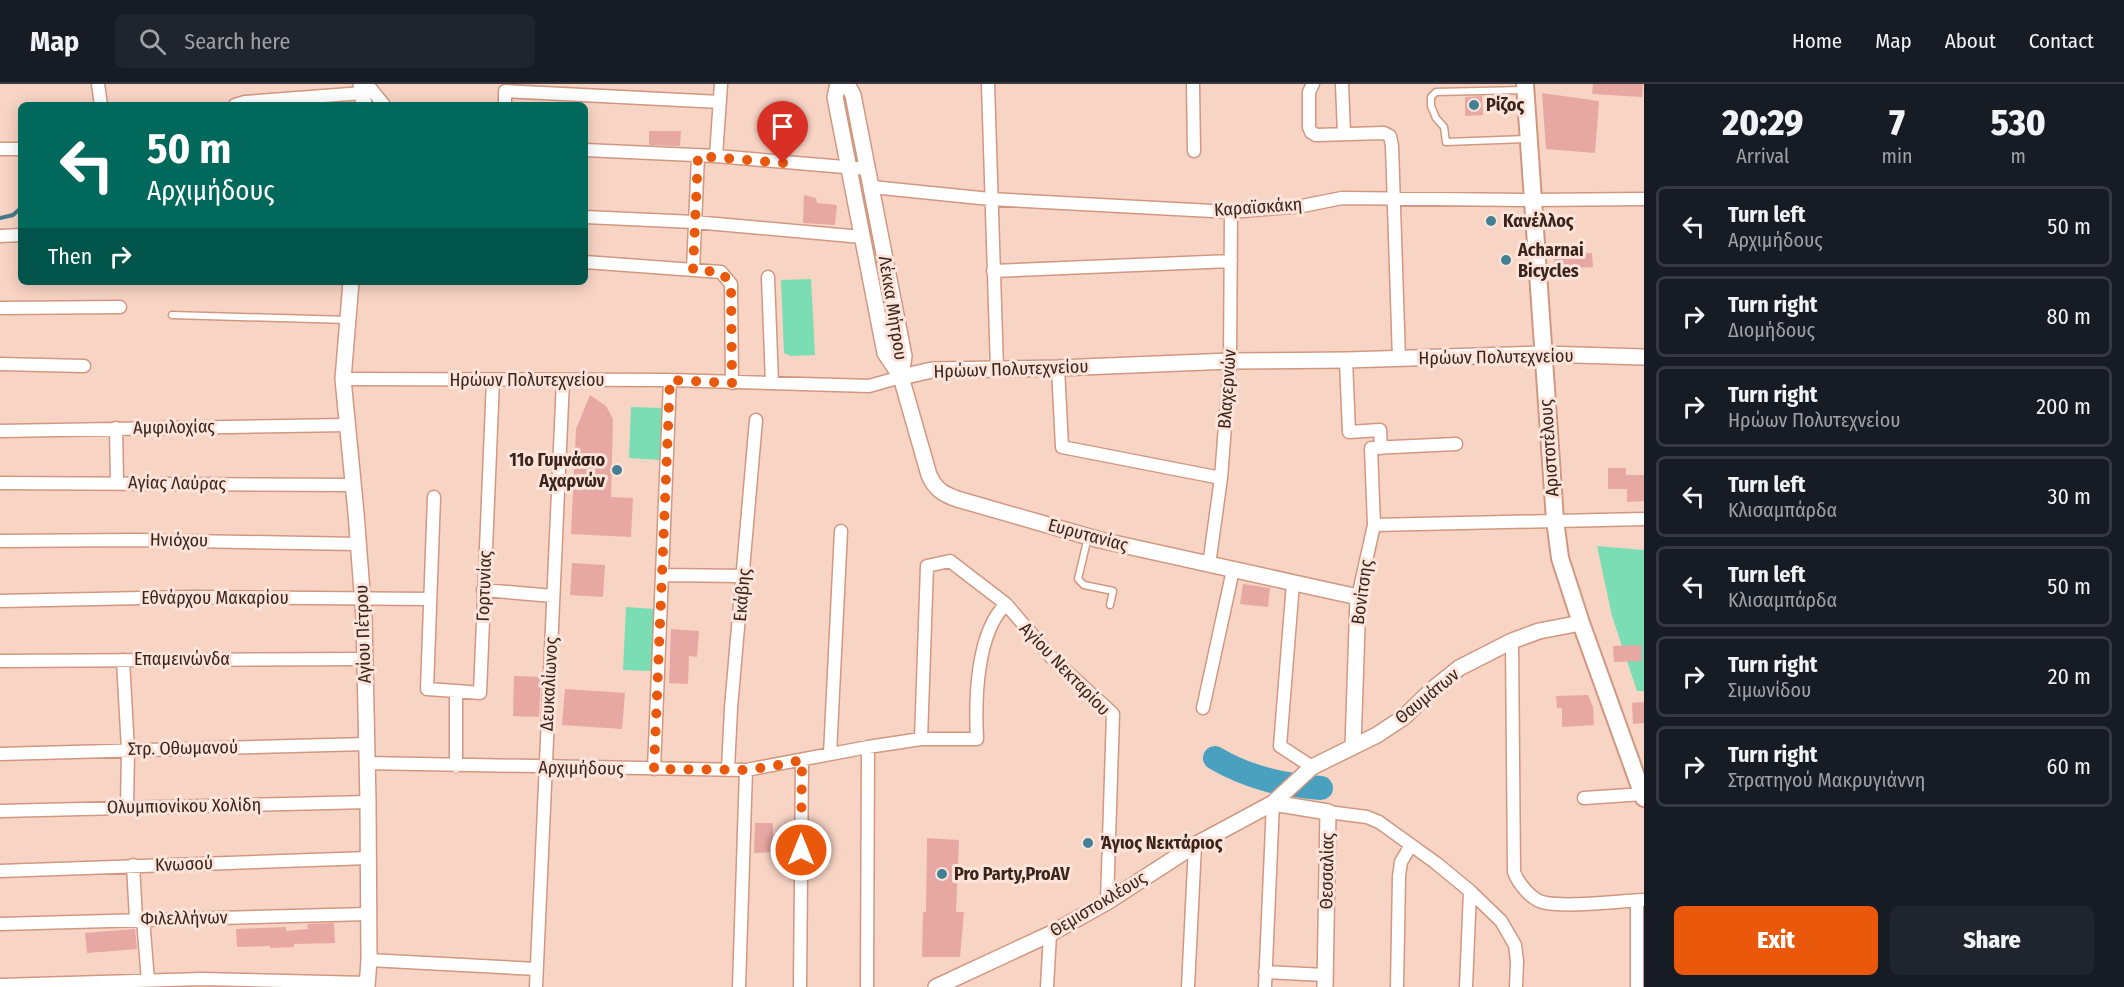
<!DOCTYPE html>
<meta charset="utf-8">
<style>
body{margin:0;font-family:"Fira Sans Condensed",sans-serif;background:#20242c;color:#f1f3f6;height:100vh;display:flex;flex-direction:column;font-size:22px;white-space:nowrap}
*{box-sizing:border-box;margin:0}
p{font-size:20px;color:#9ea1a6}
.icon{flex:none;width:33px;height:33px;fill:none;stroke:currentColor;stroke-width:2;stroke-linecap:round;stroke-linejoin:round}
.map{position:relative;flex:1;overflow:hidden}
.sheet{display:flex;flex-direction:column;background:#171b24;width:480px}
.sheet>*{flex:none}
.guide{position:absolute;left:18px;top:18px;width:570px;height:183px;border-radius:9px;box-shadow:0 3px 15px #0003;background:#00695c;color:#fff;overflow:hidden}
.pin{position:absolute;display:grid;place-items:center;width:51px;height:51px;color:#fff;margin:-62px -26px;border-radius:50% 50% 50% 0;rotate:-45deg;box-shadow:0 0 6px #0007}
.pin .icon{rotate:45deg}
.me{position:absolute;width:66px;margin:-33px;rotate:0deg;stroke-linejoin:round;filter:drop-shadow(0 0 4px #0008)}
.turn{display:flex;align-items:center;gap:21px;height:126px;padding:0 30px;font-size:27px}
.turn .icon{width:78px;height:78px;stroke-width:2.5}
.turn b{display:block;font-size:42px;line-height:51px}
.then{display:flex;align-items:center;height:57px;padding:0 30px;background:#0003;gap:12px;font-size:22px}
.eta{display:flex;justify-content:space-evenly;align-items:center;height:102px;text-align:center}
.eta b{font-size:36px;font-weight:800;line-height:42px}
.primary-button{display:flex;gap:12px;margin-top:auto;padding:12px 30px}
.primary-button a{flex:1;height:69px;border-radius:9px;background:#ea580c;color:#fff;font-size:24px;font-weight:800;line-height:69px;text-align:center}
.primary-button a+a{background:#20242c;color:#f1f3f6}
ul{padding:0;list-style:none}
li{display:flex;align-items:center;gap:18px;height:81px;margin:0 12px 9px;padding:0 18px;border:3px solid #363941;border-radius:9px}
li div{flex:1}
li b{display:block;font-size:22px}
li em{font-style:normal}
header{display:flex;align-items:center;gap:36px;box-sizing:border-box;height:84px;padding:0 30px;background:#171b24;border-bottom:2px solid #363941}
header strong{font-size:28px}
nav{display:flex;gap:33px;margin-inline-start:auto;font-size:21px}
.search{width:420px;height:54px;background:#20242c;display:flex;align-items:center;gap:15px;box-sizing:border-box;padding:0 21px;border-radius:9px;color:#9ea1a6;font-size:22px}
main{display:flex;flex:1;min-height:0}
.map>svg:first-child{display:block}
.green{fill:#7bddb3}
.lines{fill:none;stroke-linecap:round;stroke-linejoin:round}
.stream{stroke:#457b8e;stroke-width:4}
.river{stroke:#49a0bf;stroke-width:24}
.building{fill:#e7a7a2}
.service-casing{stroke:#d09880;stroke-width:9}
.minor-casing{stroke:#d09880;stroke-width:15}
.tertiary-casing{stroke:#d09880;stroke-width:18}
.secondary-casing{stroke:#d09880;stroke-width:20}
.service{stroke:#fff;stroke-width:6}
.minor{stroke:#fff;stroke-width:12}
.tertiary{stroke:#fff;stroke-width:15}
.secondary{stroke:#fff;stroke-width:16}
.route{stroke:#ea580c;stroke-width:10;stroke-dasharray:0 18}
.poi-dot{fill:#428096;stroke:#fde4da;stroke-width:2}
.labels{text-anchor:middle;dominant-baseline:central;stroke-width:6;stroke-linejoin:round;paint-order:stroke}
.poi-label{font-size:18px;font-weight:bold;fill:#3b251b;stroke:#fde4da;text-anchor:start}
.street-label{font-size:18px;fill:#3b251b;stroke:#fde4da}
</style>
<header>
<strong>Map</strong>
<div class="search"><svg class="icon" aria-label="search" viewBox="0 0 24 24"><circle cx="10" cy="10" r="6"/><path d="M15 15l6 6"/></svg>Search here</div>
<nav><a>Home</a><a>Map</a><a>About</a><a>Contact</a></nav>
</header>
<main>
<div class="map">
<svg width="1644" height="903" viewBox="0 0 1644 903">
<rect width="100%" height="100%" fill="#f8d4c5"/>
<path class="green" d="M 811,195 L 815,271 L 791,272 L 784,269 L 781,196 Z
M 631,323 L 662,324 L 660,376 L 629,374 Z
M 1597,462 L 1644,466 L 1644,607 L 1637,607 L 1612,532 Z
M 626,523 L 654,525 L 652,587 L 623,586 Z"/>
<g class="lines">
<path class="stream" d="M 0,134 L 13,131 L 21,124"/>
<path class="river" d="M 1215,674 C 1249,694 1282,701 1321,704"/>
</g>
<path class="building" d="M 1593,0 L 1643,0 L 1642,13 L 1592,10 Z
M 1542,9 L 1599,17 L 1595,69 L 1546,65 Z
M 1482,12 L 1483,31 L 1465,32 L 1465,13 Z
M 649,47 L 681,47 L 680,62 L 649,61 Z
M 804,111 L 816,114 L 817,119 L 837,121 L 835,141 L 803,139 Z
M 1592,169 L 1593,183 L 1555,185 L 1554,171 Z
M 590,311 L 606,322 L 613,335 L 611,413 L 633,414 L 631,453 L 571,450 L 576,345 Z
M 1608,384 L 1626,384 L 1626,391 L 1644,391 L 1644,417 L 1627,418 L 1627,405 L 1608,405 Z
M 572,479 L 605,481 L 603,513 L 570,511 Z
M 1243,500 L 1270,504 L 1268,523 L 1240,520 Z
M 671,545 L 699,547 L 697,573 L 689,572 L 688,600 L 669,599 Z
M 1641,561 L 1642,577 L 1614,578 L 1613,562 Z
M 514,592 L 541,593 L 539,633 L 513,632 Z
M 565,605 L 625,609 L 622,645 L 562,641 Z
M 1588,611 L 1593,623 L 1594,641 L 1562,643 L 1562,624 L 1557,624 L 1556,612 Z
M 1644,618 L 1644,639 L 1633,640 L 1632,619 Z
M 755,739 L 773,739 L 773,768 L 754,769 Z
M 927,754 L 959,756 L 956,828 L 964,828 L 960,873 L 922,873 L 923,828 L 926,828 Z
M 334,839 L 335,859 L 294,860 L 294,863 L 270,864 L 270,862 L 237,863 L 236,845 L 286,843 L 286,847 L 308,845 L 307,840 Z
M 135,845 L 137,865 L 87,869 L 85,849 Z"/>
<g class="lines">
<g class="service-casing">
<path id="service" d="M 1524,6 L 1436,8 L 1431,13 L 1431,22 L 1436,34 L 1444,43 L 1446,58 L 1527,55
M 172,231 L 348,236
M 1088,453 L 1078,495 L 1084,501 L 1113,507 L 1110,521"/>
</g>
<g class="minor-casing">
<path id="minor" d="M 98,0 L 101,21
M 367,0 L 384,21
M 988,0 L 997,285
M 1193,0 L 1194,67
M 1313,0 L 1309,8 L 1309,43 L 1311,48 L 1316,51 L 1384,49 L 1390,52 L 1392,62 L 1399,275
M 1342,0 L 1344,50
M 235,21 L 245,18 L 363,9
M 505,21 L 505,7 L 720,18
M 0,65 L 21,65
M 585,66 L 716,72 L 868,85
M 716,72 L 721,0
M 872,103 L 990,115 L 1231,128 L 1302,122 L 1342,114 L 1532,116 L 1644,115
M 585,133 L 694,138 L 862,153
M 0,152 L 21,151
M 585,178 L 721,188 L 731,200 L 732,299
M 693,186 L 698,72
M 993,187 L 1231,177
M 768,193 L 772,299
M 0,224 L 120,223
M 1346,276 L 1349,348 L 1380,346 L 1381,364
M 0,280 L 84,282
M 1058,284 L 1062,363 L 1221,394
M 343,295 L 670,296 L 869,302 L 901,293
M 116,344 L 117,398
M 0,347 L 347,341
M 0,399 L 354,401
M 434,413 L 427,605 L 456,607
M 1374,441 L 1644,435
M 0,457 L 135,456 L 359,460
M 1209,481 L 1221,394 L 1230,277 L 1231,128
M 662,491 L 744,492
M 1293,499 L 1280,662 L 1312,683
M 483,506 L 553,512
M 1358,513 L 1374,441 L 1371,364 L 1456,360
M 0,517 L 190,513 L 430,515
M 1512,557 L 1514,788 C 1518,799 1531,815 1542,818 C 1565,824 1618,817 1644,816
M 123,576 L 128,666 L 127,723
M 0,577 L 365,575
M 1203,624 L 1233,486
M 921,655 L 927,482 L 950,477 L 1006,520 L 1052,574 L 1113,630 L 1107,818
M 0,670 L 367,660
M 830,670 L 841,447
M 366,679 L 746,686 L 868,663 L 921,655 L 977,655 C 975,616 976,549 1006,520
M 456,682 L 456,607 L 480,609 L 493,296
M 654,685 L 670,296
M 728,686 L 731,624 L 756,336
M 1584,714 L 1644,710
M 0,727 L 368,718
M 1328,728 L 1367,733 L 1379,738 L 1436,779 L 1470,807 L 1501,837 L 1515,861 L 1517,877 L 1516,903
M 133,781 L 136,835
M 0,787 L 369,774
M 143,835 L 148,897
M 0,840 L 368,830
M 369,876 L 536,885
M 1265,888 L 1325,891
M 0,901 L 202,895 L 367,899
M 536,903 L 563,296
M 739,903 L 746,686
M 800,903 L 802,676
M 867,903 L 868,663
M 1047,903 L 1050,850
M 1188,903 L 1195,761
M 1265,903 L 1273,719
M 1397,903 L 1399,792 L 1401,778 L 1411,761
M 1466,903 L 1470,807
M 1637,903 L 1637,817"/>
</g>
<g class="tertiary-casing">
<path id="tertiary" d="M 361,0 L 364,21
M 838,0 L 835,13 L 885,269 L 901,293 L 929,391 C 935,405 943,410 957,415 L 1100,456 L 1358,513 L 1353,662
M 847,0 L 853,11 L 904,272 L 901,293
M 351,198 L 343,295 L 356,429 L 364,534 L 368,718 L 369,876 L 367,903
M 901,293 L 932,286 L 1058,284 L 1230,277 L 1346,276 L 1542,270 L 1644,273
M 1273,719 L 1328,728 L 1325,903
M 936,903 L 1050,850 L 1107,818 L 1195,761 L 1273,719 L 1312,683 L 1377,651 L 1404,633 L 1434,604 L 1459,584 L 1512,557 L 1539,547 L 1581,539"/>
</g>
<g class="secondary-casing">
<path id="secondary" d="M 1525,0 L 1555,436 L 1560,474 L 1581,539 L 1644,714"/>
</g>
<use href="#service" class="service"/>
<use href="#minor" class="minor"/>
<use href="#tertiary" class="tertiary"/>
<use href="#secondary" class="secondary"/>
</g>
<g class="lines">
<path class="route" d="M 783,79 L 698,72 L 693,186 L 721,188 L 731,200 L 732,299 L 670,296 L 654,685 L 746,686 L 774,682 L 802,676 L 801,766"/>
</g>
<g class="poi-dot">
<circle cx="1474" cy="21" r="6"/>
<circle cx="1491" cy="137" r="6"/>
<circle cx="1506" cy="176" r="6"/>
<circle cx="617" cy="386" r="6"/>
<circle cx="1088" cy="759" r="6"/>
<circle cx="942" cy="790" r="6"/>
</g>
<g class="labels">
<g class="poi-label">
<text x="1486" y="21">Ρίζος</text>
<text x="1503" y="137">Κανέλλος</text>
<text x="1518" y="166">Acharnai<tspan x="1518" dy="21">Bicycles</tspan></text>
<text x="605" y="376" text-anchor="end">11ο Γυμνάσιο<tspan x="605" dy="21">Αχαρνών</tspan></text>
<text x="1100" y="759">Άγιος Νεκτάριος</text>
<text x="954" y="790">Pro Party,ProAV</text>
</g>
<g class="street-label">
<text transform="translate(1258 123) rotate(-4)">Καραϊσκάκη</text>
<text transform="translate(893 224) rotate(81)">Λέκκα Μήτρου</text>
<text transform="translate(1496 273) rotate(-1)">Ηρώων Πολυτεχνείου</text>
<text transform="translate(1011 285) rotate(-2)">Ηρώων Πολυτεχνείου</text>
<text x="527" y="296">Ηρώων Πολυτεχνείου</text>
<text transform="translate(1227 305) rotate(-86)">Βλαχερνών</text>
<text transform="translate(174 343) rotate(-1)">Αμφιλοχίας</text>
<text transform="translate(1549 364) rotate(-94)">Αριστοτέλους</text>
<text transform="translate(177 399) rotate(1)">Αγίας Λαύρας</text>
<text transform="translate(1088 451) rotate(15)">Ευρυτανίας</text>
<text transform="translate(179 456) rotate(1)">Ηνιόχου</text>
<text transform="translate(484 502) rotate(-88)">Γορτυνίας</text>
<text transform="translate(1362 508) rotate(-82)">Βονίτσης</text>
<text transform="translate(742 511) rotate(-85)">Εκάβης</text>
<text x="215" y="514">Εθνάρχου Μακαρίου</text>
<text transform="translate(363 550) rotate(-92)">Αγίου Πέτρου</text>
<text x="182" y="575">Επαμεινώνδα</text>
<text transform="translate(1065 585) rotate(46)">Αγίου Νεκταρίου</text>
<text transform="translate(549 600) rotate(-87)">Δευκαλίωνος</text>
<text transform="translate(1427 612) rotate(-39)">Θαυμάτων</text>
<text transform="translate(183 664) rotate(-1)">Στρ. Οθωμανού</text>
<text transform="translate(581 684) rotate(1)">Αρχιμήδους</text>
<text transform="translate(184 722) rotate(-1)">Ολυμπιονίκου Χολίδη</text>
<text transform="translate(184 780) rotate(-2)">Κνωσού</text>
<text transform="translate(1327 787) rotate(-89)">Θεσσαλίας</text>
<text transform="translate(1098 820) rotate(-31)">Θεμιστοκλέους</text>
<text transform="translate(184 834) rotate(-1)">Φιλελλήνων</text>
</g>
</g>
</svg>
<div class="pin" style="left:783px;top:79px;background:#d93025"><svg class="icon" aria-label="arrive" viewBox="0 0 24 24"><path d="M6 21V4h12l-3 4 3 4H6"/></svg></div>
<svg class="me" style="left:801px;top:766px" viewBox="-20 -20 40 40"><circle r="17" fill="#ea580c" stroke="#fff" stroke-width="3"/><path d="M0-11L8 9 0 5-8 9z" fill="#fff"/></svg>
<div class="guide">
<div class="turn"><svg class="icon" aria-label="left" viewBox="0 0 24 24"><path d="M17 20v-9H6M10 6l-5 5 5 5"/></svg><div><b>50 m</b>Αρχιμήδους</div></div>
<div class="then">Then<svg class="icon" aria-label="right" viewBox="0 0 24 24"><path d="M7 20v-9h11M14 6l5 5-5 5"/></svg></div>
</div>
</div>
<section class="sheet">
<div class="eta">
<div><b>20:29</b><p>Arrival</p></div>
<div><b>7</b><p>min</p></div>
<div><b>530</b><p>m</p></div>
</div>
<ul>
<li><svg class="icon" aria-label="left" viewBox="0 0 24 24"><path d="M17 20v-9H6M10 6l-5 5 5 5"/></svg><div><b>Turn left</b><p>Αρχιμήδους</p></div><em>50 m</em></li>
<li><svg class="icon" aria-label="right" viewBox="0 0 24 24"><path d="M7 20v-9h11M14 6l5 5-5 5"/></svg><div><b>Turn right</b><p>Διομήδους</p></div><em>80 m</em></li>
<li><svg class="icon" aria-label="right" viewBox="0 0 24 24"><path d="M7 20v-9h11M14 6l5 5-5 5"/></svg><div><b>Turn right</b><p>Ηρώων Πολυτεχνείου</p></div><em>200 m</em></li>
<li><svg class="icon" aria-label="left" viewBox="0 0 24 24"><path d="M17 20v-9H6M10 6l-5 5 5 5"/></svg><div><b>Turn left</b><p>Κλισαμπάρδα</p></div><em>30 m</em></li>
<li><svg class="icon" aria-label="left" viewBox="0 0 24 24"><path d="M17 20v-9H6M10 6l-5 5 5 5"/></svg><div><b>Turn left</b><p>Κλισαμπάρδα</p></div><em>50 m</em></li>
<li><svg class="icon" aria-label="right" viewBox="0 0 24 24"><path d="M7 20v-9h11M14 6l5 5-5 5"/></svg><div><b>Turn right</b><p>Σιμωνίδου</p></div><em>20 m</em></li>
<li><svg class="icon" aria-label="right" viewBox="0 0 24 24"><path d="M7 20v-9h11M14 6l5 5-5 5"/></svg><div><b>Turn right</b><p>Στρατηγού Μακρυγιάννη</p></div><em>60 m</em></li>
</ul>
<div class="primary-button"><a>Exit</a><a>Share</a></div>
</section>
</main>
